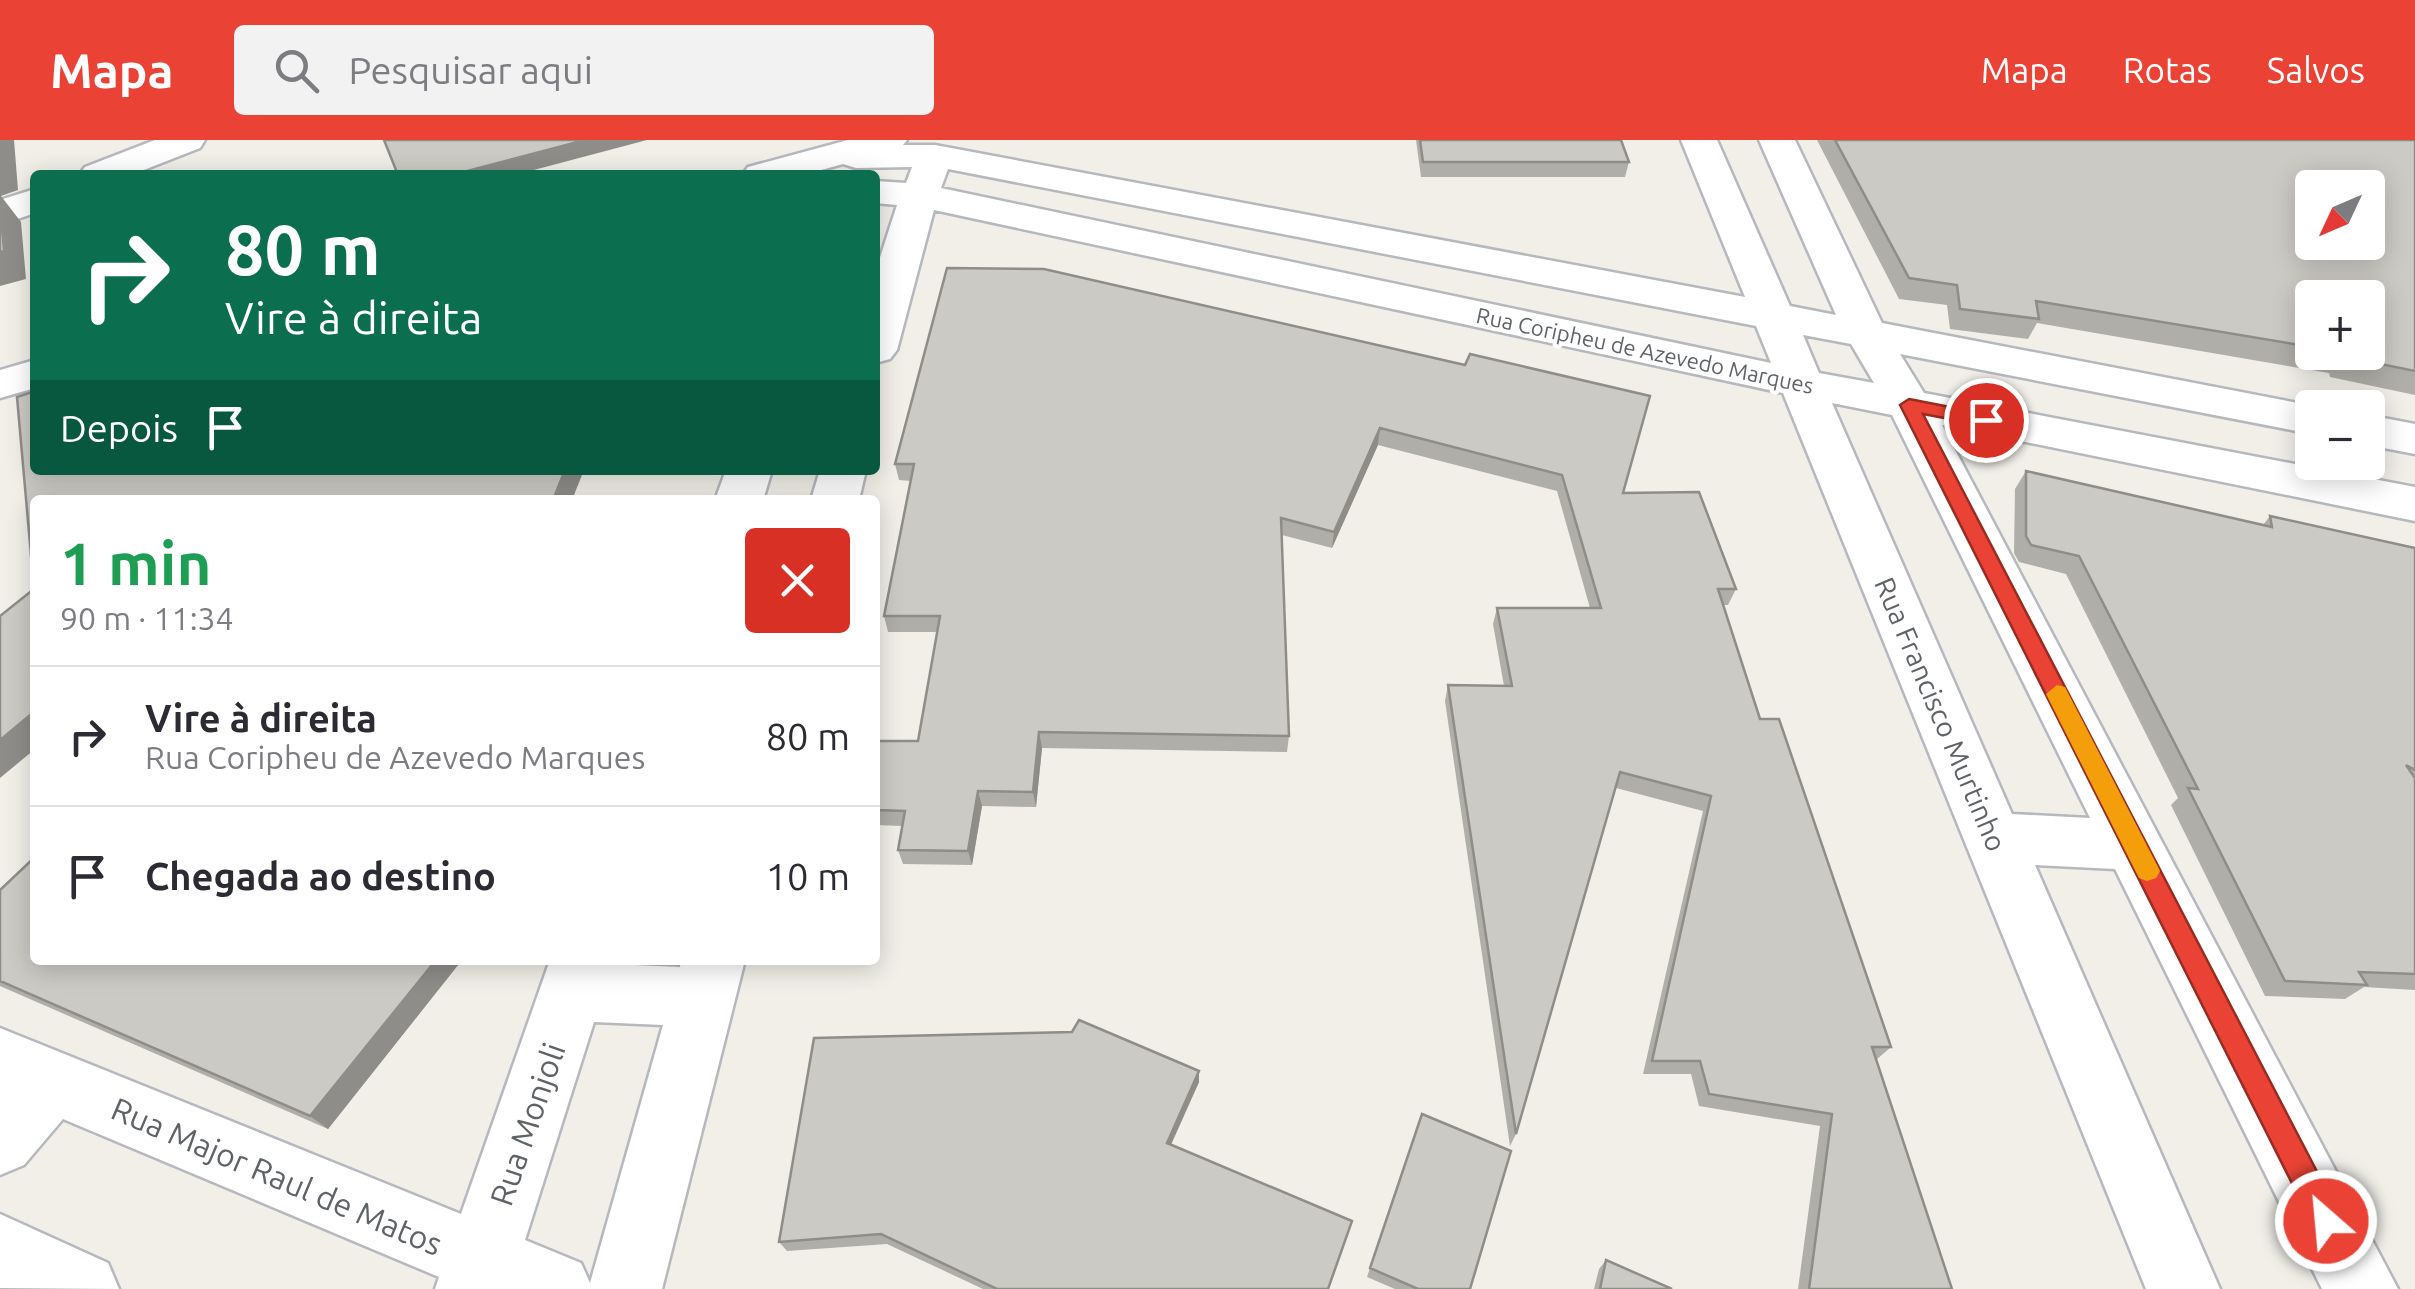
<!DOCTYPE html>
<html lang="pt">
<meta charset="utf-8">
<style>
body{margin:0;font-family:Ubuntu,sans-serif;background:#f2f2f3;color:#2b2b33;height:100vh;display:flex;flex-direction:column;font-size:38px;white-space:nowrap}
*{box-sizing:border-box;margin:0}
p{font-size:32px;color:#7c7c81}
.icon{flex:none;width:55px;height:55px;fill:none;stroke:currentColor;stroke-width:2;stroke-linecap:round;stroke-linejoin:round}
.map{position:relative;flex:1;overflow:hidden}
.panel{position:absolute;left:30px;top:355px;width:850px;height:470px;display:flex;flex-direction:column;background:#fff;border-radius:10px;box-shadow:0 5px 25px #0003}
.panel>*{flex:none}
.top-card{position:absolute;left:30px;top:30px;width:850px;height:305px;border-radius:10px;box-shadow:0 5px 25px #0003;background:#0b6e4f;color:#fff;overflow:hidden}
.needle{width:65px;rotate:226deg}
.tools{position:absolute;left:2295px;top:30px;display:grid;gap:20px}
.tools a{display:grid;place-items:center;width:90px;height:90px;border-radius:10px;background:#fff;box-shadow:0 5px 25px #0003;font-size:50px}
.pin{position:absolute;display:grid;place-items:center;width:85px;height:85px;color:#fff;margin:-42px;border:5px solid #fff;border-radius:50%;box-shadow:0 2px 10px #0007}
.me{position:absolute;width:110px;margin:-55px;rotate:333deg;stroke-linejoin:round;filter:drop-shadow(0 0 8px #0008)}
.turn{display:flex;align-items:center;gap:35px;height:210px;padding:0 30px;font-size:45px}
.turn .icon{width:130px;height:130px;stroke-width:2.5}
.turn b{display:block;font-size:70px;line-height:85px}
.then{display:flex;align-items:center;height:95px;padding:0 30px;background:#0003;gap:20px;font-size:38px}
.round{display:grid;place-items:center;flex:none;width:105px;height:105px;border-radius:10px;background:#f2f2f3}
.headline{display:flex;align-items:center;justify-content:space-between;height:170px;padding:0 30px}
h1{font-size:60px;font-weight:600;line-height:75px;color:#1e9e55}
ul{padding:0;list-style:none}
li{display:flex;align-items:center;gap:30px;height:140px;padding:0 30px;border-top:2px solid #e1e1e2}
li div{flex:1}
li b{display:block;font-size:38px}
li em{font-style:normal}
header{display:flex;align-items:center;gap:60px;box-sizing:border-box;height:140px;padding:0 50px;background:#ea4335;color:#fff}
header strong{font-size:48px}
nav{display:flex;gap:55px;margin-inline-start:auto;font-size:35px}
.search{width:700px;height:90px;background:#f2f2f3;display:flex;align-items:center;gap:25px;box-sizing:border-box;padding:0 35px;border-radius:10px;color:#7c7c81;font-size:38px}
.map>svg:first-child{display:block}
.lines{fill:none;stroke-linecap:round;stroke-linejoin:round}
.minor-casing{stroke:#b5b8bc;stroke-width:5}
.minor{fill:#fff;fill-rule:evenodd}
.wall{fill:#afaea9;fill-rule:evenodd}
.shaded-wall{fill:#8f8d8a}
.building{fill:#cccac5;stroke:#8f8d8a;stroke-width:2.5;fill-rule:evenodd}
.route{fill:#ea4335;stroke:#982c22;stroke-width:2.5}
.slow{fill:#f59e0b}
.labels{text-anchor:middle;dominant-baseline:central;stroke-width:8;stroke-linejoin:round;paint-order:stroke}
.far-street-label{font-size:22px;fill:#5f6368;stroke:#fff}
.street-label{font-size:28px;fill:#5f6368;stroke:#fff}
.near-street-label{font-size:32px;fill:#5f6368;stroke:#fff}
</style>
<header>
<strong>Mapa</strong>
<div class="search"><svg class="icon" aria-label="search" viewBox="0 0 24 24"><circle cx="10" cy="10" r="6"/><path d="M15 15l6 6"/></svg>Pesquisar aqui</div>
<nav><a>Mapa</a><a>Rotas</a><a>Salvos</a></nav>
</header>
<div class="map">
<svg width="2415" height="1149" viewBox="0 0 2415 1149">
<rect width="100%" height="100%" fill="#f1efe8"/>
<g class="lines">
<g class="minor-casing">
<path id="minor" d="M 155,0 L 205,0 L 200,8 L 131,35 L 79,35 L 85,27 Z
M 848,0 L 907,0 L 903,5 L 935,5 L 1745,157 L 1681,0 L 1717,0 L 1790,166 L 1836,175 L 1759,0 L 1795,0 L 1882,183 L 2324,268 L 2312,268 L 2312,294 L 1900,214 L 1924,253 L 2415,347 L 2415,381 L 1942,285 L 2398,1149 L 2322,1149 L 2115,729 L 2035,725 L 2220,1149 L 2146,1149 L 1783,253 L 934,70 L 897,210 L 890,219 L 875,223 L 875,133 L 897,65 L 875,63 L 875,41 L 906,43 L 912,27 L 856,28 L 843,24 L 803,35 L 742,35 L 748,27 ZM 948,29 L 1756,186 L 1771,223 L 941,48 ZM 1803,195 L 1851,204 L 1874,243 L 1819,233 ZM 1832,263 L 1892,275 L 2090,678 L 2012,674 Z
M 35,49 L 35,73 L 0,85 L 0,60 Z
M 35,220 L 35,248 L 0,258 L 0,230 Z
M 2368,275 L 2415,284 L 2415,314 L 2368,305 Z
M 726,330 L 772,330 L 763,360 L 715,360 Z
M 820,330 L 866,330 L 859,360 L 811,360 Z
M 550,820 L 614,820 L 612,824 L 680,827 L 681,820 L 745,820 L 662,1149 L 435,1149 L 439,1137 L 63,979 L 24,1025 L 0,1035 L 0,888 L 461,1074 ZM 594,882 L 663,885 L 590,1143 L 581,1123 L 525,1100 Z
M 0,1074 L 108,1123 L 119,1149 L 0,1148 Z"/>
</g>
<use href="#minor" class="minor"/>
</g>
<path class="wall" d="M 1416,0 L 1621,0 L 1629,22 L 1625,37 L 1421,37 Z
M 1817,0 L 2415,0 L 2415,255 L 2330,237 L 2329,233 L 2037,183 L 2028,199 L 1950,189 L 1947,165 L 1899,159 ZM 2312,158 L 2368,212 L 2312,212 Z
M 947,128 L 1623,353 L 1736,449 L 1728,465 L 1723,465 L 1760,579 L 1891,907 L 1876,920 L 1952,1149 L 1798,1149 L 1820,986 L 1699,966 L 1691,934 L 1643,934 L 1703,671 L 1616,648 L 1516,994 L 1510,1006 L 1445,561 L 1448,545 L 1504,546 L 1493,484 L 1497,468 L 1590,468 L 1557,351 L 1378,305 L 1332,408 L 1282,395 L 1289,596 L 1287,612 L 1042,608 L 1036,667 L 982,666 L 972,725 L 903,724 L 898,710 L 902,686 L 875,685 L 875,601 L 918,601 L 937,492 L 888,492 L 884,476 L 911,341 L 899,340 L 895,324 Z
M 2026,331 L 2263,385 L 2270,376 L 2415,408 L 2415,850 L 2364,847 L 2345,859 L 2265,856 L 2171,665 L 2178,658 L 2066,434 L 2019,422 L 2014,413 L 2015,349 Z
M 0,750 L 35,820 L 462,820 L 328,989 L 0,846 Z
M 1199,942 L 1171,1005 L 1329,1149 L 983,1149 L 887,1104 L 787,1111 L 779,1102 Z
M 1422,974 L 1470,1149 L 1395,1149 L 1367,1137 Z
M 1606,1120 L 1672,1149 L 1594,1149 L 1599,1129 Z"/>
<path class="shaded-wall" d="M 0,0 L 14,0 L 18,50 L 1,56 L 21,82 L 26,139 L 0,146 Z
M 585,0 L 647,0 L 515,35 L 452,35 Z
M 1380,288 L 1378,305 L 1332,408 L 1334,392 Z
M 565,330 L 584,330 L 572,360 L 553,360 Z
M 35,571 L 35,609 L 0,638 L 0,600 Z
M 1039,592 L 1042,608 L 1036,667 L 1033,652 Z
M 978,651 L 982,666 L 972,725 L 968,711 Z
M 436,820 L 462,820 L 328,989 L 310,976 Z
M 1199,931 L 1199,942 L 1167,1013 L 1167,1003 Z"/>
<path class="building" d="M 384,0 L 585,0 L 452,35 L 398,35 Z
M 1420,0 L 1621,0 L 1629,22 L 1423,22 Z
M 1835,0 L 2415,0 L 2415,231 L 2346,217 L 2345,212 L 2368,212 L 2368,158 L 2312,158 L 2312,207 L 2036,161 L 2039,179 L 1960,169 L 1957,145 L 1909,138 ZM 2312,48 L 2368,48 L 2368,102 L 2312,102 Z
M 0,59 L 4,111 L 0,112 Z
M 947,128 L 1044,129 L 1465,225 L 1470,214 L 1650,256 L 1623,353 L 1699,352 L 1736,449 L 1718,449 L 1760,579 L 1779,579 L 1891,907 L 1872,907 L 1952,1149 L 1809,1149 L 1832,974 L 1709,954 L 1700,921 L 1652,921 L 1711,656 L 1620,632 L 1516,994 L 1448,545 L 1512,546 L 1497,468 L 1601,468 L 1562,335 L 1380,288 L 1334,392 L 1281,378 L 1289,596 L 1039,592 L 1033,652 L 978,651 L 968,711 L 898,710 L 905,671 L 875,670 L 875,601 L 918,601 L 940,476 L 884,476 L 914,324 L 895,324 Z
M 35,251 L 35,330 L 565,330 L 553,360 L 35,360 L 35,571 L 0,600 L 0,476 L 34,449 L 17,257 Z
M 2026,331 L 2272,387 L 2270,376 L 2415,408 L 2415,630 L 2406,625 L 2415,638 L 2415,834 L 2359,832 L 2367,845 L 2285,841 L 2188,648 L 2198,649 L 2079,416 L 2031,405 L 2026,396 Z
M 35,717 L 35,820 L 436,820 L 310,976 L 0,841 L 0,750 Z
M 1079,880 L 1199,931 L 1167,1003 L 1352,1081 L 1328,1149 L 997,1149 L 881,1094 L 779,1102 L 814,898 L 1072,892 Z
M 1422,974 L 1511,1011 L 1470,1149 L 1418,1149 L 1370,1128 Z
M 1606,1120 L 1672,1149 L 1600,1149 Z"/>
<path class="route" d="M 1909,259 L 1986,274 L 1996,280 L 1986,286 L 1923,274 L 2337,1070 L 2341,1081 L 2337,1091 L 2326,1096 L 2316,1091 L 1900,265 Z"/>
<path class="slow" d="M 2057,545 L 2065,547 L 2156,723 L 2160,731 L 2156,738 L 2147,741 L 2139,738 L 2046,554 Z"/>
<g class="labels">
<g class="far-street-label">
<text transform="translate(1645 210) rotate(12)">Rua Coripheu de Azevedo Marques</text>
</g>
<g class="street-label">
<text transform="translate(1941 574) rotate(67)">Rua Francisco Murtinho</text>
</g>
<g class="near-street-label">
<text transform="translate(527 984) rotate(-71)">Rua Monjoli</text>
<text transform="translate(277 1036) rotate(23)">Rua Major Raul de Matos</text>
</g>
</g>
</svg>
<div class="tools">
<a><svg class="needle" viewBox="-14 -14 28 28"><path d="M0-13l5 13h-10z" fill="#e53935"/><path d="M0 13l5-13h-10z" fill="#7c7c81"/></svg></a>
<a>+</a>
<a>−</a>
</div>
<div class="pin" style="left:1986px;top:280px;background:#d93025"><svg class="icon" aria-label="arrive" viewBox="0 0 24 24"><path d="M6 21V4h12l-3 4 3 4H6"/></svg></div>
<svg class="me" style="left:2326px;top:1081px" viewBox="-20 -20 40 40"><circle r="17" fill="#ea4335" stroke="#fff" stroke-width="3"/><path d="M0-11L8 9 0 5-8 9z" fill="#fff"/></svg>
<div class="top-card">
<div class="turn"><svg class="icon" aria-label="right" viewBox="0 0 24 24"><path d="M7 20v-9h11M14 6l5 5-5 5"/></svg><div><b>80 m</b>Vire à direita</div></div>
<div class="then">Depois<svg class="icon" aria-label="arrive" viewBox="0 0 24 24"><path d="M6 21V4h12l-3 4 3 4H6"/></svg></div>
</div>
<section class="panel">
<div class="headline"><div><h1>1 min</h1><p>90 m · 11:34</p></div><a class="round" style="background:#d93025;color:#fff"><svg class="icon" aria-label="close" viewBox="0 0 24 24"><path d="M6 6l12 12M18 6L6 18"/></svg></a></div>
<ul>
<li><svg class="icon" aria-label="right" viewBox="0 0 24 24"><path d="M7 20v-9h11M14 6l5 5-5 5"/></svg><div><b>Vire à direita</b><p>Rua Coripheu de Azevedo Marques</p></div><em>80 m</em></li>
<li><svg class="icon" aria-label="arrive" viewBox="0 0 24 24"><path d="M6 21V4h12l-3 4 3 4H6"/></svg><div><b>Chegada ao destino</b></div><em>10 m</em></li>
</ul>
</section>
</div>
